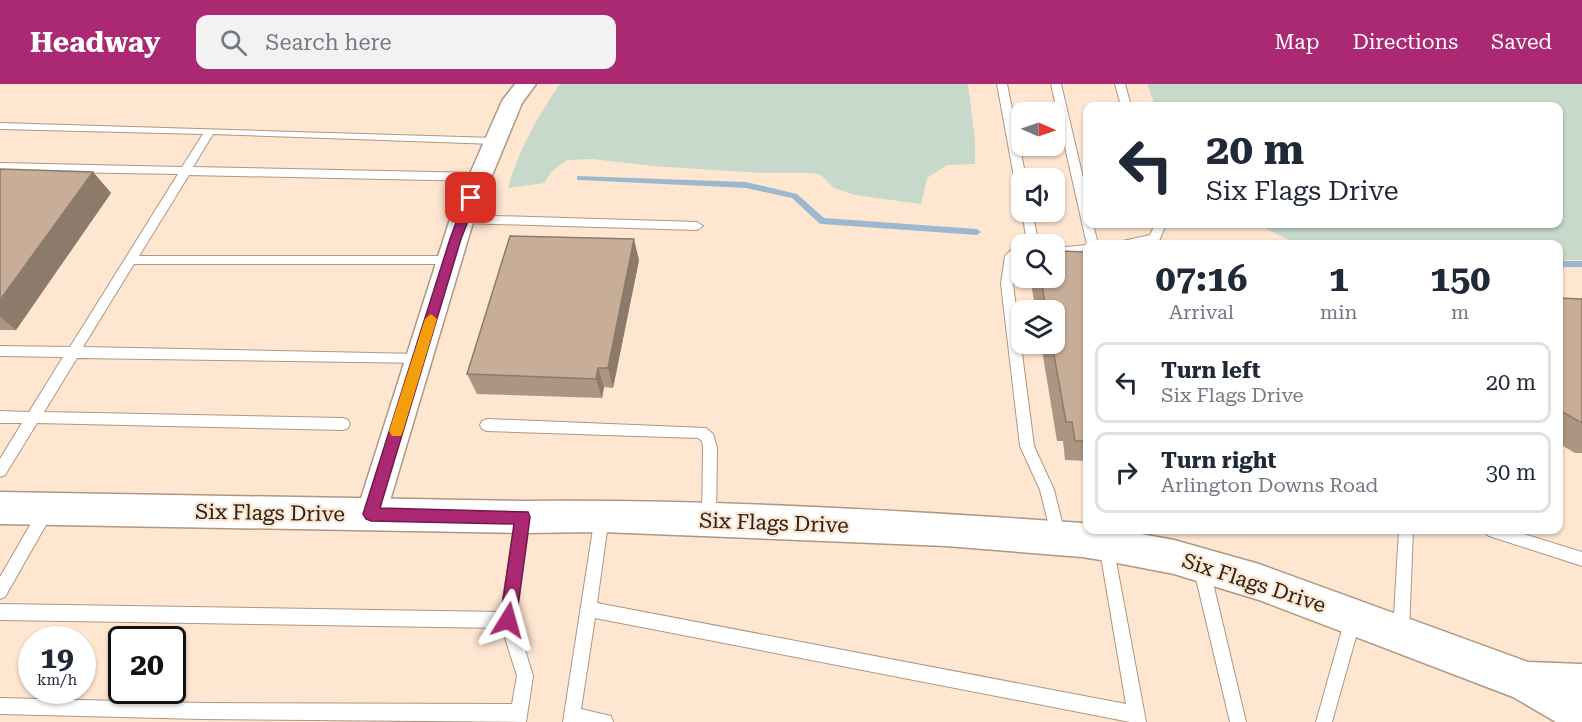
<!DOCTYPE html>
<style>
body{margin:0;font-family:"Roboto Serif",serif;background:#f2f2f3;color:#1f2937;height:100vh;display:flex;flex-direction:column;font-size:22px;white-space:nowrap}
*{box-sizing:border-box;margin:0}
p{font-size:20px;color:#747a83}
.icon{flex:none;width:33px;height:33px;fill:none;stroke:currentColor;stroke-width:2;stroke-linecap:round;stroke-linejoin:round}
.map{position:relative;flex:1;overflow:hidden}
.drawer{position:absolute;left:1083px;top:156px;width:480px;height:294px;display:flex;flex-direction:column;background:#fff;border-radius:12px;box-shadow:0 2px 4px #0004}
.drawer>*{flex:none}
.top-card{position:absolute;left:1083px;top:18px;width:480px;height:126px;border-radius:12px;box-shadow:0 2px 4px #0004;background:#fff;color:#1f2937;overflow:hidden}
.needle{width:39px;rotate:92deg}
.controls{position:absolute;left:1011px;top:18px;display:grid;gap:12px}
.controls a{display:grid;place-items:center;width:54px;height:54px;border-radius:12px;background:#fff;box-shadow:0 2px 4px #0004;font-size:30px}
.speed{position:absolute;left:18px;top:542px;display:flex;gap:12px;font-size:30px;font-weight:700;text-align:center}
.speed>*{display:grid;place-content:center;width:78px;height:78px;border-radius:50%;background:#fff;box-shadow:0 2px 4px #0004;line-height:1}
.speed small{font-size:15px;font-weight:400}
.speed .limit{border:3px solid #111;border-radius:9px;background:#fff;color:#111}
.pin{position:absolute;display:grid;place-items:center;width:51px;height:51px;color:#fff;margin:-26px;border-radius:12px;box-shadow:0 3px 9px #0006}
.me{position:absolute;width:66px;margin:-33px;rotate:8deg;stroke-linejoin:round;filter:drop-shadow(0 0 4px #0008)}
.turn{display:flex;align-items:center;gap:21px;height:126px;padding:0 24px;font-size:27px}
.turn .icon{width:78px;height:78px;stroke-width:2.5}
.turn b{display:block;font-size:42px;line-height:51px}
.eta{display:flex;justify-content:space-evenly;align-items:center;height:102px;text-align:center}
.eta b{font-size:36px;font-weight:700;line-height:42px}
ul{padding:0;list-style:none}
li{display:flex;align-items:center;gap:18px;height:81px;margin:0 12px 9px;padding:0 12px;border:3px solid #e0e1e3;border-radius:12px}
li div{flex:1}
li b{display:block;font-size:22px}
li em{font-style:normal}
header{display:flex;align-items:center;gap:36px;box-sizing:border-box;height:84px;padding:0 30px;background:#ab2873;color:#fff}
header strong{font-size:28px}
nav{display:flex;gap:33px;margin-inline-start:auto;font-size:21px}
.search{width:420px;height:54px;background:#f2f2f3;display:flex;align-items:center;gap:15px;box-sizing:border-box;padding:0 21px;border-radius:12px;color:#747a83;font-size:22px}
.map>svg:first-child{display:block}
.green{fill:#c6d9cb}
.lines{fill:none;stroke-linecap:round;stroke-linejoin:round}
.stream{fill:#9cb8ce;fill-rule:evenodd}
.lane-casing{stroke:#ae9783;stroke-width:2}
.street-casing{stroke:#ae9783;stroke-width:3}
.secondary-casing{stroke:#ae9783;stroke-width:3}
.lane{fill:#fff;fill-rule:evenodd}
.street{fill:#fff;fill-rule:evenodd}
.secondary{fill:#fff;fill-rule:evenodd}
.wall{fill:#ac9683}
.shaded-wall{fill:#8c7a6a}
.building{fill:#c8ae98;stroke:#8c7a6a;stroke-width:1.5}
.route{fill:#ab2873;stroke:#6f1a4b;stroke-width:1.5}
.slow{fill:#f59e0b}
.labels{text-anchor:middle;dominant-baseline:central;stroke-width:4.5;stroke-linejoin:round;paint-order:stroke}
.street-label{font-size:21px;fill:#2b221a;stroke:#ffe6d1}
</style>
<header>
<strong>Headway</strong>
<div class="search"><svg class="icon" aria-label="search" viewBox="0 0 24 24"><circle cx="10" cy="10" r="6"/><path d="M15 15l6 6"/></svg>Search here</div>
<nav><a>Map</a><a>Directions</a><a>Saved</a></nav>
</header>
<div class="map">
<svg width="1582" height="638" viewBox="0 0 1582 638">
<rect width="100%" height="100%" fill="#ffe6d1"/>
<path class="green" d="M 560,0 L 968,0 L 975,56 L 975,80 L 947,81 L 927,94 L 921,120 L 855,111 L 834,104 L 821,91 L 812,89 L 760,89 L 653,82 L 593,75 L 567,76 L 552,87 L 544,99 L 508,104 C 518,66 538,32 560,0 Z
M 1147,0 L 1582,0 L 1582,176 L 1559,176 L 1558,160 L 1297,160 L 1256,140 L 1558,140 L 1558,22 L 1155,22 Z"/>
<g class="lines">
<path class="stream" d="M 577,92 L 746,98 L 797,110 L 824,134 L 977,145 L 981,148 L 977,151 L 822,140 L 819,139 L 792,114 L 746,104 L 580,96 L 577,96 Z
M 1558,177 L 1582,177 L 1582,183 L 1558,183 Z"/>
<g class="lane-casing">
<path id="lane" d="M 997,0 L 1007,0 L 1026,94 L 1022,94 L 1022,108 L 1016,104 Z
M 1051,0 L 1061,0 L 1088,115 L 1088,140 L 1093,140 L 1098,160 L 1088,160 L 1088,169 L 1054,172 L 1054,164 L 1087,161 Z
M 1115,0 L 1125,0 L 1131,22 L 1121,22 Z
M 0,39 L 495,54 L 500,57 L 495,60 L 213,50 L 193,83 L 480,89 L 486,93 L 480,97 L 189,91 L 139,172 L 449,172 L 455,176 L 449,180 L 134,180 L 83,263 L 419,270 L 424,271 L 426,275 L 424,279 L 77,274 L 44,328 L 343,334 L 348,336 L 350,340 L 348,344 L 343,346 L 37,339 L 5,391 L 0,393 L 0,375 L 22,339 L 0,339 L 0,327 L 29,328 L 63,273 L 0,272 L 0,262 L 70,263 L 178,90 L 0,87 L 0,79 L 182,83 L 203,50 L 0,45 Z
M 1022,126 L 1032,128 L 1039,160 L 1027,160 Z
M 462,131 L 697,138 L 703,142 L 697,146 L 462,139 L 456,135 Z
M 1155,140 L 1166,140 L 1159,157 L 1144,160 L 1121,160 L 1123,157 L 1150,151 Z
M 1022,165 L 1022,173 L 1015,176 L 1013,200 L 1034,362 L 1054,406 L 1066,454 L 1064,459 L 1059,461 L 1054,459 L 1052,454 L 1040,406 L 1020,362 L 1001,200 L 1005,172 L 1010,167 Z
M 487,335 L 706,344 L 713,350 L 717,364 L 716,437 L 714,442 L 709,444 L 704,442 L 702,437 L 703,364 L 702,357 L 698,354 L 487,347 L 482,345 L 480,341 L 482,337 Z
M 46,420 L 51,422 L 53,427 L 51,432 L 5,513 L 0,515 L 0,493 L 41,422 Z
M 602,425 L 607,427 L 609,432 L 597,519 L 1126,620 L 1099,461 L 1102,456 L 1107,454 L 1112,456 L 1146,638 L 1130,638 L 595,534 L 581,625 L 611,632 L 613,638 L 563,638 L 595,432 L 597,427 Z
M 523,426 L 528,428 L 530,433 L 516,536 L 533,592 L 526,638 L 202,635 L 0,630 L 0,614 L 202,619 L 512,620 L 517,592 L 502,544 L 0,536 L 0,520 L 501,528 L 516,433 L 518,428 Z
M 1399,446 L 1413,446 L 1409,548 L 1407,553 L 1401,556 L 1395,553 L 1393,548 Z
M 1485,446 L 1511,446 L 1582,468 L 1582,482 L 1492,453 L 1487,451 Z
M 1201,475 L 1206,477 L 1209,482 L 1246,638 L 1230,638 L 1193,482 L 1196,477 Z
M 1353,527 L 1359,530 L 1361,535 L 1332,638 L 1316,638 L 1345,535 L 1347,530 Z"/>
</g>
<g class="street-casing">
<path id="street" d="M 515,0 L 536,0 L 522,19 L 474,135 L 386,430 L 381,439 L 371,443 L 361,439 L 356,430 L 450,135 L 502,17 Z"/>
</g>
<g class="secondary-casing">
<path id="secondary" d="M 0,408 L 523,417 C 709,415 896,426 1082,439 L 1088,440 L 1088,446 L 1119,446 L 1174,456 L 1259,480 L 1528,578 L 1582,580 L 1582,638 L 1556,638 L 1513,613 L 1259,516 L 1174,490 L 1107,477 L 1082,473 L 946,462 L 602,448 L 523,449 L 0,440 Z"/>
</g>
<use href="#lane" class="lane"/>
<use href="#street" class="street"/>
<use href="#secondary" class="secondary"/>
</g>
<path class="wall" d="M 0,85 L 93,88 L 111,109 L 16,246 L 0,246 Z
M 1059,167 L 1088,168 L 1088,377 L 1065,376 L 1063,357 L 1057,357 L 1041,260 L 1054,260 L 1054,226 L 1036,226 L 1031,201 L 1034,194 L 1054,194 L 1054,180 Z
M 639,176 L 613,304 L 604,303 L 602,314 L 477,310 L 467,290 Z
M 1558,214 L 1582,215 L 1582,369 L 1575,369 L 1558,359 Z"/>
<path class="shaded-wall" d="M 93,88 L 111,109 L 16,246 L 0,232 L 0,216 Z
M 634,155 L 639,176 L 613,304 L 608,284 Z
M 598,284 L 604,303 L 602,314 L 596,295 Z"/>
<path class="building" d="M 0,85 L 93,88 L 0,216 Z
M 510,152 L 634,155 L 608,284 L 598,284 L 596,295 L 467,290 Z
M 1059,167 L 1088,168 L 1088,357 L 1075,357 L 1072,338 L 1066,338 L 1052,260 L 1054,260 L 1054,226 L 1046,226 L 1041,194 L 1054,194 L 1054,180 L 1062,180 Z
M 1558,214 L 1582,215 L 1582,339 L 1561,327 L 1558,330 Z"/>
<path class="route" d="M 471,110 L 477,114 L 461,155 L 380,424 L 528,428 L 530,433 L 516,536 L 514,541 L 508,544 L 503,541 L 500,536 L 514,440 L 371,437 L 366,435 L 363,430 L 450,155 L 465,114 Z"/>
<path class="slow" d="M 431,230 L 437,235 L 403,347 L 401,352 L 392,352 L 389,347 L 425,235 Z"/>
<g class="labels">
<g class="street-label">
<text transform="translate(270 429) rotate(1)">Six Flags Drive</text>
<text transform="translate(774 439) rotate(2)">Six Flags Drive</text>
<text transform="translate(1254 499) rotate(18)">Six Flags Drive</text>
</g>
</g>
</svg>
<div class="controls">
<a><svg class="needle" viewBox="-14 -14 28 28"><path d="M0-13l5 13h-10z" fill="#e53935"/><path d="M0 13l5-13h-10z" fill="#747a83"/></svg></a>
<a><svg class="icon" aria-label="sound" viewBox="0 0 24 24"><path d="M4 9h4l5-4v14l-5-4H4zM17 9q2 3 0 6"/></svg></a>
<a><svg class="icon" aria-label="search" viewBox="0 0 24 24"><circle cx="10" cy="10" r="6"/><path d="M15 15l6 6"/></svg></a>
<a><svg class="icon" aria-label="layers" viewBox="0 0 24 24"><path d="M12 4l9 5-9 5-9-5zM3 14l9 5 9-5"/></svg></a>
</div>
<div class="speed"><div>19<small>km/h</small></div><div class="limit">20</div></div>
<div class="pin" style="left:471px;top:114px;background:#d93025"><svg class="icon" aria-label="arrive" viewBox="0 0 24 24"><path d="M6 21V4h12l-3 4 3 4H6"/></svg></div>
<svg class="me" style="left:508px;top:536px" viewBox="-20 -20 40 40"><path d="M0-17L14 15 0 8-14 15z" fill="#ab2873" stroke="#fff" stroke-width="4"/></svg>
<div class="top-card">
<div class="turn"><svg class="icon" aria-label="left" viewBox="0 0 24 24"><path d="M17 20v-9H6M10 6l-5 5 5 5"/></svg><div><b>20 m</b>Six Flags Drive</div></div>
</div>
<section class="drawer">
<div class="eta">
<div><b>07:16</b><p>Arrival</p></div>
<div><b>1</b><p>min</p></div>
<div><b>150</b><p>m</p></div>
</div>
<ul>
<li><svg class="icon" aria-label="left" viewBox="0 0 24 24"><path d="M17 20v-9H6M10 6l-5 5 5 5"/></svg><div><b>Turn left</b><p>Six Flags Drive</p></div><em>20 m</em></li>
<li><svg class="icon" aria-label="right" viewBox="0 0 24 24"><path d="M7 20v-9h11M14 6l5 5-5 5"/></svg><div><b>Turn right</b><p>Arlington Downs Road</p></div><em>30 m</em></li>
</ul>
</section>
</div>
